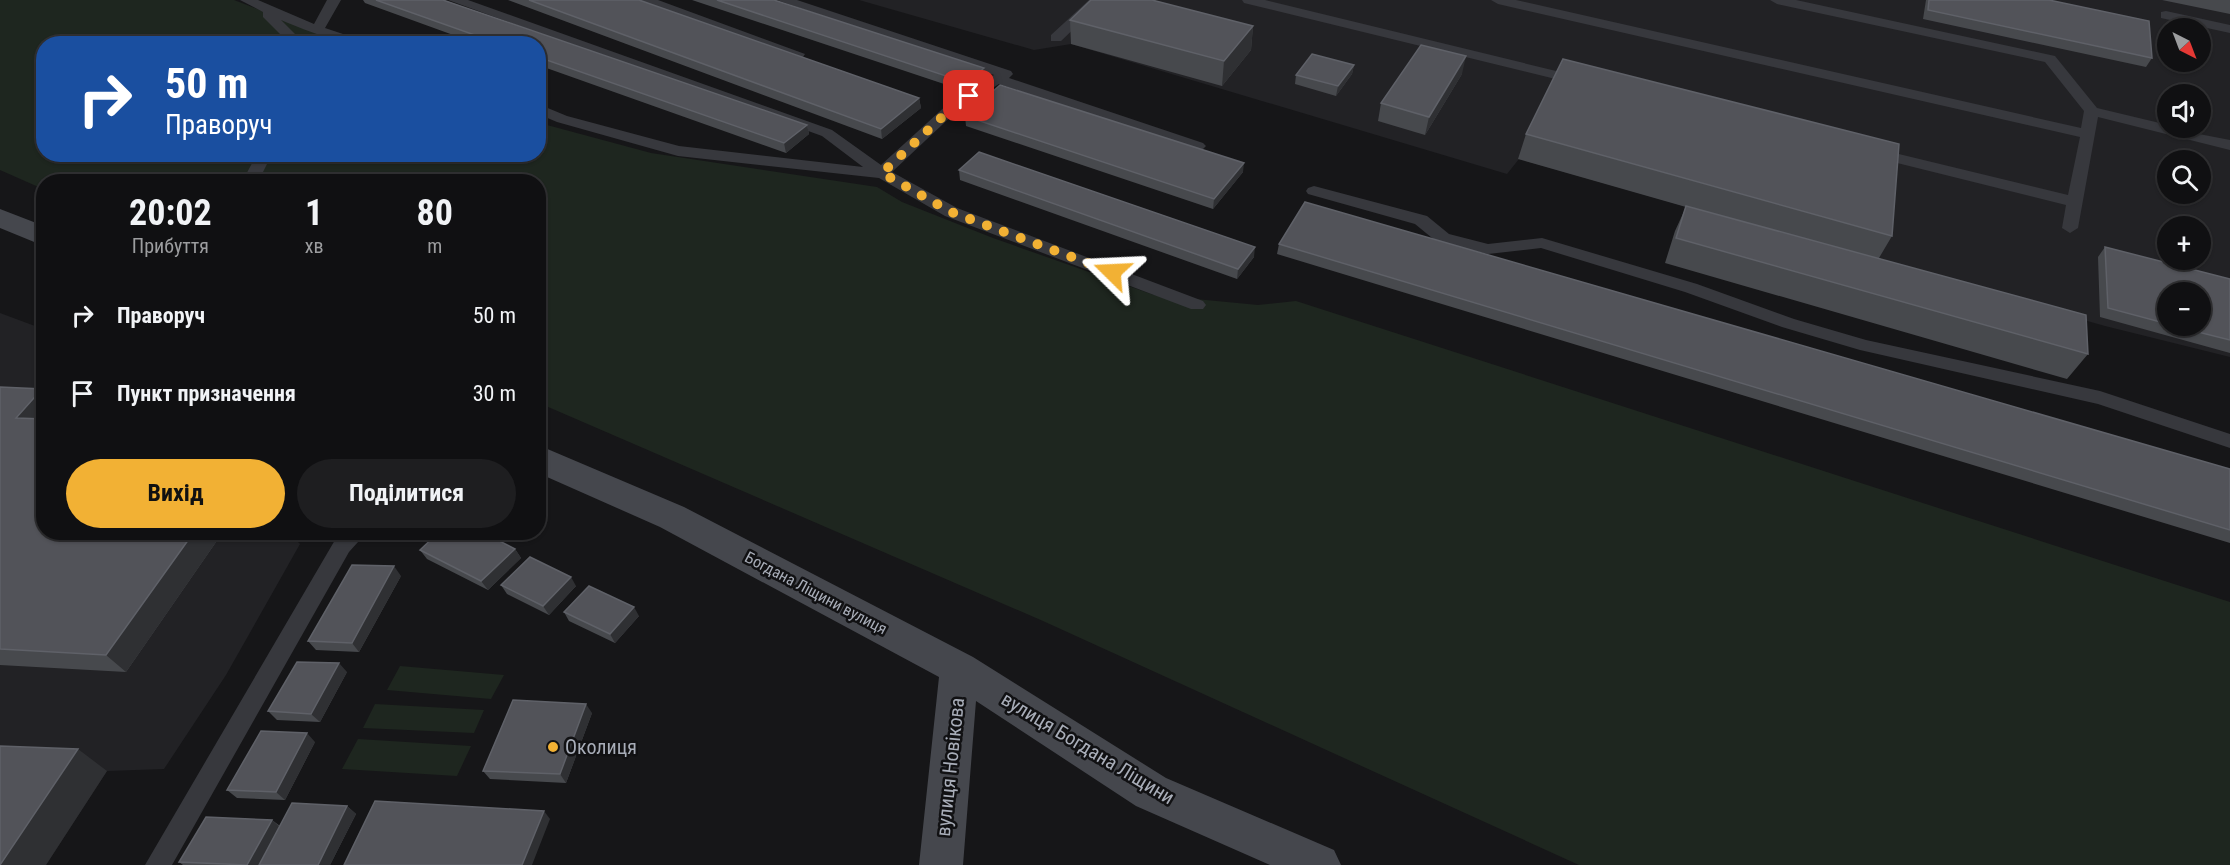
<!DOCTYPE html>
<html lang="uk">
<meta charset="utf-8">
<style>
body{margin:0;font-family:"Roboto Condensed",sans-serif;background:#1e1e20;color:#f1f3f6;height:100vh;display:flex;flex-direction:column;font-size:22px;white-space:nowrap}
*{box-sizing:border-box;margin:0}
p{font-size:20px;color:#9c9d9f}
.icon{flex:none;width:33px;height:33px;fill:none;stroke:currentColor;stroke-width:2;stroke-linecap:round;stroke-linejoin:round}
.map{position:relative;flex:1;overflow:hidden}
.side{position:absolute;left:36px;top:174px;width:510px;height:366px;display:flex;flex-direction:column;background:#101012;border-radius:24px;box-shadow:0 2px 4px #0004,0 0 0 2px #303032}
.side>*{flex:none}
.banner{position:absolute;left:36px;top:36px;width:510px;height:126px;border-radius:24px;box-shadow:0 2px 4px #0004,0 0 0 2px #303032;background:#1a4fa0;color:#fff;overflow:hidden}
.needle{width:39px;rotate:138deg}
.fabs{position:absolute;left:2157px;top:18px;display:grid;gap:12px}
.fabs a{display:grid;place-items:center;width:54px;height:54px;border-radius:50%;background:#101012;box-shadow:0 2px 4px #0004,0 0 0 2px #303032;font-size:30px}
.pin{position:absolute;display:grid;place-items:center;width:51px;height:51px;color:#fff;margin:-26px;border-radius:12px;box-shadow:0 3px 9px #0006}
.me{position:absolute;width:66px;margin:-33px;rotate:291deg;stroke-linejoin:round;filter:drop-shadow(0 0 4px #0008)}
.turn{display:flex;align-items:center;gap:21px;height:126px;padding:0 30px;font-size:27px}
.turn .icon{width:78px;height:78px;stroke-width:2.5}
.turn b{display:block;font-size:42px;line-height:51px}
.eta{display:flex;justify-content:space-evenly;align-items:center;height:102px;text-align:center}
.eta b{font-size:36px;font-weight:700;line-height:42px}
.primary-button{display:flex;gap:12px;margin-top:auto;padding:12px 30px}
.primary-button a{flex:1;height:69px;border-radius:36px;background:#f2b134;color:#111;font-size:24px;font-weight:700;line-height:69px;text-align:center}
.primary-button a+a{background:#1e1e20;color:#f1f3f6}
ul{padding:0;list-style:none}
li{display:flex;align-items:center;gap:18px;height:78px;padding:0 30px}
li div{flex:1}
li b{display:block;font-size:22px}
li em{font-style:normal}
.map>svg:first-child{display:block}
.built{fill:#222225;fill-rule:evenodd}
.green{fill:#1e261f}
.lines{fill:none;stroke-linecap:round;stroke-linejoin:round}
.lane{fill:#37383d;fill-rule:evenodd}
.secondary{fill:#45474d;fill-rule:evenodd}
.wall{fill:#47494d;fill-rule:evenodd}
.shaded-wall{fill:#2f3033}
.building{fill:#525359;stroke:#5f6168;stroke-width:1.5}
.route{stroke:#f2b134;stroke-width:10;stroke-dasharray:0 18}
.poi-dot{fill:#f2b134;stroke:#111113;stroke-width:2}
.labels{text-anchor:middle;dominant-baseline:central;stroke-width:5;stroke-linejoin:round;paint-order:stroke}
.street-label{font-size:16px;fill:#a8adb8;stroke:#111113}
.near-poi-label{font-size:20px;fill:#a8adb8;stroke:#111113;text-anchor:start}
.near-street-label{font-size:20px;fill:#a8adb8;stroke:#111113}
</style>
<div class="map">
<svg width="2230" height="865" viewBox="0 0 2230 865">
<rect width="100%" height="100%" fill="#161618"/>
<path class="built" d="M 859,0 L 2230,0 L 2230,357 L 2105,326 L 1519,159 L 1507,174 L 1071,44 L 1034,50 ZM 2168,28 L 2200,28 L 2200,62 L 2168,62 ZM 2168,94 L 2200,94 L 2200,128 L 2168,128 ZM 2168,160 L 2200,160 L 2200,194 L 2168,194 ZM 2168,226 L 2200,226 L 2200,260 L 2168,260 ZM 2168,292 L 2200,292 L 2200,326 L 2168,326 Z
M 0,313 L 43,329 L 44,532 L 288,532 L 300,544 L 226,675 L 164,769 L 107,771 L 46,865 L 0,865 Z"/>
<path class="green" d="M 0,0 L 234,0 L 344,43 L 44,44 L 44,154 L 538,154 L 539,119 L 547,125 L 651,153 L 877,187 L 902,202 L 993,238 L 1154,295 L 1258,305 L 1296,301 L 2230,602 L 2230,865 L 1579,865 L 1043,621 L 539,403 L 538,182 L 44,182 L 43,189 L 0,170 Z
M 400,666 L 504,675 L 491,699 L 387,690 Z
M 375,704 L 484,710 L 474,733 L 363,728 Z
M 358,739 L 471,746 L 457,776 L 342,769 Z"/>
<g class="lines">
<path class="lane" d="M 240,0 L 258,0 L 314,24 L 327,0 L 341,0 L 325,28 L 373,44 C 339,44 312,33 281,20 L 305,44 L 290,44 L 263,17 L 263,12 Z
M 448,0 L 468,0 L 832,130 L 881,165 L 950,102 L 994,75 L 777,0 L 797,0 L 1011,71 L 1013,74 L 1009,78 L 1203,143 L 1206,146 L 1203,149 L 1193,149 L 999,84 L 960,108 L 892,172 L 957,208 L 1203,301 L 1206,305 L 1203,309 L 1191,309 L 945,216 L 879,178 L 678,156 L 557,122 L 538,114 L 538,104 L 567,116 L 679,146 L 863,167 L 822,136 Z
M 638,0 L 658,0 L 805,54 L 803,57 L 793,57 Z
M 1089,0 L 1104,0 L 1061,41 L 1051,41 L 1051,35 Z
M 1242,0 L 1265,0 L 1585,78 L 1587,81 L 1580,85 L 1244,3 Z
M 1491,0 L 1516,0 L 2081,128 L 2084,111 L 2045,62 L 1777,4 L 1770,0 L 1796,0 L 2055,56 L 2097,108 L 2168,125 L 2168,128 L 2230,140 L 2230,150 L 2098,117 L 2078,228 L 2070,233 L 2062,228 L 2066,205 L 1869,156 L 1866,153 L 1874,148 L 2068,195 L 2080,137 L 1498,4 Z
M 2166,11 L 2230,25 L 2230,33 L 2161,18 L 2161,12 Z
M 257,154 L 272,154 L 258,182 L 242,182 Z
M 1314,186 L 1427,216 L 1449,234 L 1488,244 L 1542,238 L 1697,284 L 1794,319 L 1866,340 L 2100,391 L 2230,434 L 2230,448 L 2098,404 L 1860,350 L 1782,327 L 1685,292 L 1541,248 L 1488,254 L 1437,242 L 1415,224 L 1308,194 L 1306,191 L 1308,188 Z
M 343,532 L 367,532 L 349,552 L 172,865 L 145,865 L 335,540 Z"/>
<path class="secondary" d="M 0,209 L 44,226 L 44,246 L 0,228 Z
M 538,445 L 684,507 L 973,657 L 1166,778 L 1334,850 L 1341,865 L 1270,865 L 1136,806 L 976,701 L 963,865 L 919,865 L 939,677 L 660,527 L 538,473 Z"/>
</g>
<path class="wall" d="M 363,0 L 443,0 L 807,125 L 809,134 L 786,153 L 538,65 L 538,44 L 478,44 L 365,3 Z
M 508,0 L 639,0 L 919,98 L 921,108 L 882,139 Z
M 692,0 L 774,0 L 985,77 L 968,92 Z
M 1926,0 L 2049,0 L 2152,58 L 2146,67 L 1923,19 Z
M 2162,0 L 2230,0 L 2230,14 Z
M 1070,20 L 1253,26 L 1251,50 L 1222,86 L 1071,44 Z
M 1354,65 L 1352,74 L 1336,96 L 1295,84 L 1296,75 Z
M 1462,74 L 1425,135 L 1378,121 L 1381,103 Z
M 965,116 L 1243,172 L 1213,209 L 966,126 Z
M 1526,134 L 1892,236 L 1879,258 L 2088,354 L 2067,379 L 1665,263 L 1675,231 L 1686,207 L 1518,159 Z
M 959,170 L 1254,257 L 1237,279 L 960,180 Z
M 1279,244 L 2230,469 L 2230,543 L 1277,254 Z
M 2105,247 L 2230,279 L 2230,353 L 2100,317 L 2098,257 ZM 2168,292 L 2200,326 L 2168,326 Z
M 0,387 L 42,389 L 44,391 L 44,532 L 223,532 L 126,672 L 0,665 Z
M 515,549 L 521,558 L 488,590 L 427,559 L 420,550 Z
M 401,576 L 359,652 L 316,650 L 308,641 Z
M 501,585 L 576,586 L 549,615 L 507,594 Z
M 564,612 L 639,616 L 615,643 L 569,621 Z
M 347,672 L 320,722 L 277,720 L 268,711 Z
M 592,713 L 566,783 L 490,779 L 483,771 Z
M 315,742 L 285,800 L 237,798 L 227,790 Z
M 347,806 L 356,814 L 330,865 L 183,865 L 179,862 L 272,820 L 280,826 Z"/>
<path class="shaded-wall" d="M 1253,26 L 1251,50 L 1222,86 L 1224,61 Z
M 1466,56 L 1462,74 L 1425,135 L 1429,117 Z
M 1354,65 L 1352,74 L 1336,96 L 1338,86 Z
M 984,68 L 985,77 L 968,92 L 967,83 Z
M 919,98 L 921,108 L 882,139 L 881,129 Z
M 807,125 L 809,134 L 786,153 L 784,143 Z
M 1244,163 L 1243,172 L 1213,209 L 1214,199 Z
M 1255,247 L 1254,257 L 1237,279 L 1238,269 Z
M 42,389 L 44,391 L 44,426 L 16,418 Z
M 194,532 L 223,532 L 126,672 L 106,655 Z
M 515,549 L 521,558 L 488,590 L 481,581 Z
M 394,566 L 401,576 L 359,652 L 352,643 Z
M 571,577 L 576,586 L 549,615 L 543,606 Z
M 634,607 L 639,616 L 615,643 L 610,634 Z
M 339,663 L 347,672 L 320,722 L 311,714 Z
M 586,704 L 592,713 L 566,783 L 560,774 Z
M 307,733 L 315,742 L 285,800 L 276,792 Z
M 78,749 L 107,771 L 46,865 L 0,865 Z
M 347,806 L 356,814 L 330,865 L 318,865 Z
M 544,811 L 550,819 L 532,865 L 522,865 Z
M 272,820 L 281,828 L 261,865 L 247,865 Z"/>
<path class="building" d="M 376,0 L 443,0 L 807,125 L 784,143 L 538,57 L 538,44 L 500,44 Z
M 529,0 L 639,0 L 919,98 L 881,129 Z
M 717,0 L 774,0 L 984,68 L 967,83 Z
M 1091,0 L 1152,0 L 1253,26 L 1224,61 L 1070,20 Z
M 1929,0 L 2049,0 L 2149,21 L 2152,58 L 1928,10 Z
M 1421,45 L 1466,56 L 1429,117 L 1381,103 Z
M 1312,54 L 1354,65 L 1338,86 L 1296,75 Z
M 1563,59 L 1899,144 L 1892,236 L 1526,134 Z
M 1000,85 L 1244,163 L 1214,199 L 965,116 Z
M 979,152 L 1255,247 L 1238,269 L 959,170 Z
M 1305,202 L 2230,469 L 2230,530 L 1279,244 Z
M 1686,206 L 2086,315 L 2088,354 L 1676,238 Z
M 2105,247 L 2230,279 L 2230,340 L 2174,326 L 2200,326 L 2200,292 L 2168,292 L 2168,324 L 2108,308 Z
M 0,387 L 42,389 L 16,418 L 44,419 L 44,532 L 194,532 L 106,655 L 0,649 Z
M 439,532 L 482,532 L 515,549 L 481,581 L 420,550 Z
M 530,557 L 571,577 L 543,606 L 501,585 Z
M 352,565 L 394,566 L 352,643 L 308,641 Z
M 589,586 L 634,607 L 610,634 L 564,612 Z
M 297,662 L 339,663 L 311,714 L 268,711 Z
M 513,700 L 586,704 L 560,774 L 483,771 Z
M 261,731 L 307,733 L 276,792 L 227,790 Z
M 0,746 L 78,749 L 0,865 Z
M 375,801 L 544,811 L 522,865 L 344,865 Z
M 292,803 L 347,806 L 318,865 L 259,865 Z
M 206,817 L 272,820 L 247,865 L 179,862 Z"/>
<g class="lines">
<path class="route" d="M 969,96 L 955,105 L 882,173 L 951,212 L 1112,272"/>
</g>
<circle class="poi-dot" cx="553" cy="747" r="6"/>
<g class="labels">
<g class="street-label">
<text transform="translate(816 593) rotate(28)">Богдана Ліщини вулиця</text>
</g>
<g class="near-poi-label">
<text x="565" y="747">Околиця</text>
</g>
<g class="near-street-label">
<text transform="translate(1088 748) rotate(31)">вулиця Богдана Ліщини</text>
<text transform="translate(950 767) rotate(-84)">вулиця Новікова</text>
</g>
</g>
</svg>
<div class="fabs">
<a><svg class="needle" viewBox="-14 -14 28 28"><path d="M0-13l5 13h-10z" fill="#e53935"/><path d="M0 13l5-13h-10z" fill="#9c9d9f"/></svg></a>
<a><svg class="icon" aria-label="sound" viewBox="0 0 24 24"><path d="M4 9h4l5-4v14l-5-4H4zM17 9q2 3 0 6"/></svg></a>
<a><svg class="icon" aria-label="search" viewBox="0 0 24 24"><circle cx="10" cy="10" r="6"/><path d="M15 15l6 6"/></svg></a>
<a>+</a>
<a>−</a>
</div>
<div class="pin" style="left:969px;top:96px;background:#d93025"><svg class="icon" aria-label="arrive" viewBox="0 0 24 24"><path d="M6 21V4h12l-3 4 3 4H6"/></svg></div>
<svg class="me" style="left:1112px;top:272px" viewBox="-20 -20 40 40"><path d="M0-17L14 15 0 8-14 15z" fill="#f2b134" stroke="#fff" stroke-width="4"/></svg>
<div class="banner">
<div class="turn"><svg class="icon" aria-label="right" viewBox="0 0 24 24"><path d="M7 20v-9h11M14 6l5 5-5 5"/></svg><div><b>50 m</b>Праворуч</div></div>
</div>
<section class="side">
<div class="eta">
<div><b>20:02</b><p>Прибуття</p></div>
<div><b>1</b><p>хв</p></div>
<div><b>80</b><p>m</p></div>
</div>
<ul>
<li><svg class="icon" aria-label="right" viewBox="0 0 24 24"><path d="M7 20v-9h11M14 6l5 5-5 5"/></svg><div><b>Праворуч</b></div><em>50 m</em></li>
<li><svg class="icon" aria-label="arrive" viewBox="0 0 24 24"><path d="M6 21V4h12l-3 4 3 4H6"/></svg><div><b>Пункт призначення</b></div><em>30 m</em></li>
</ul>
<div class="primary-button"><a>Вихід</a><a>Поділитися</a></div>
</section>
</div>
